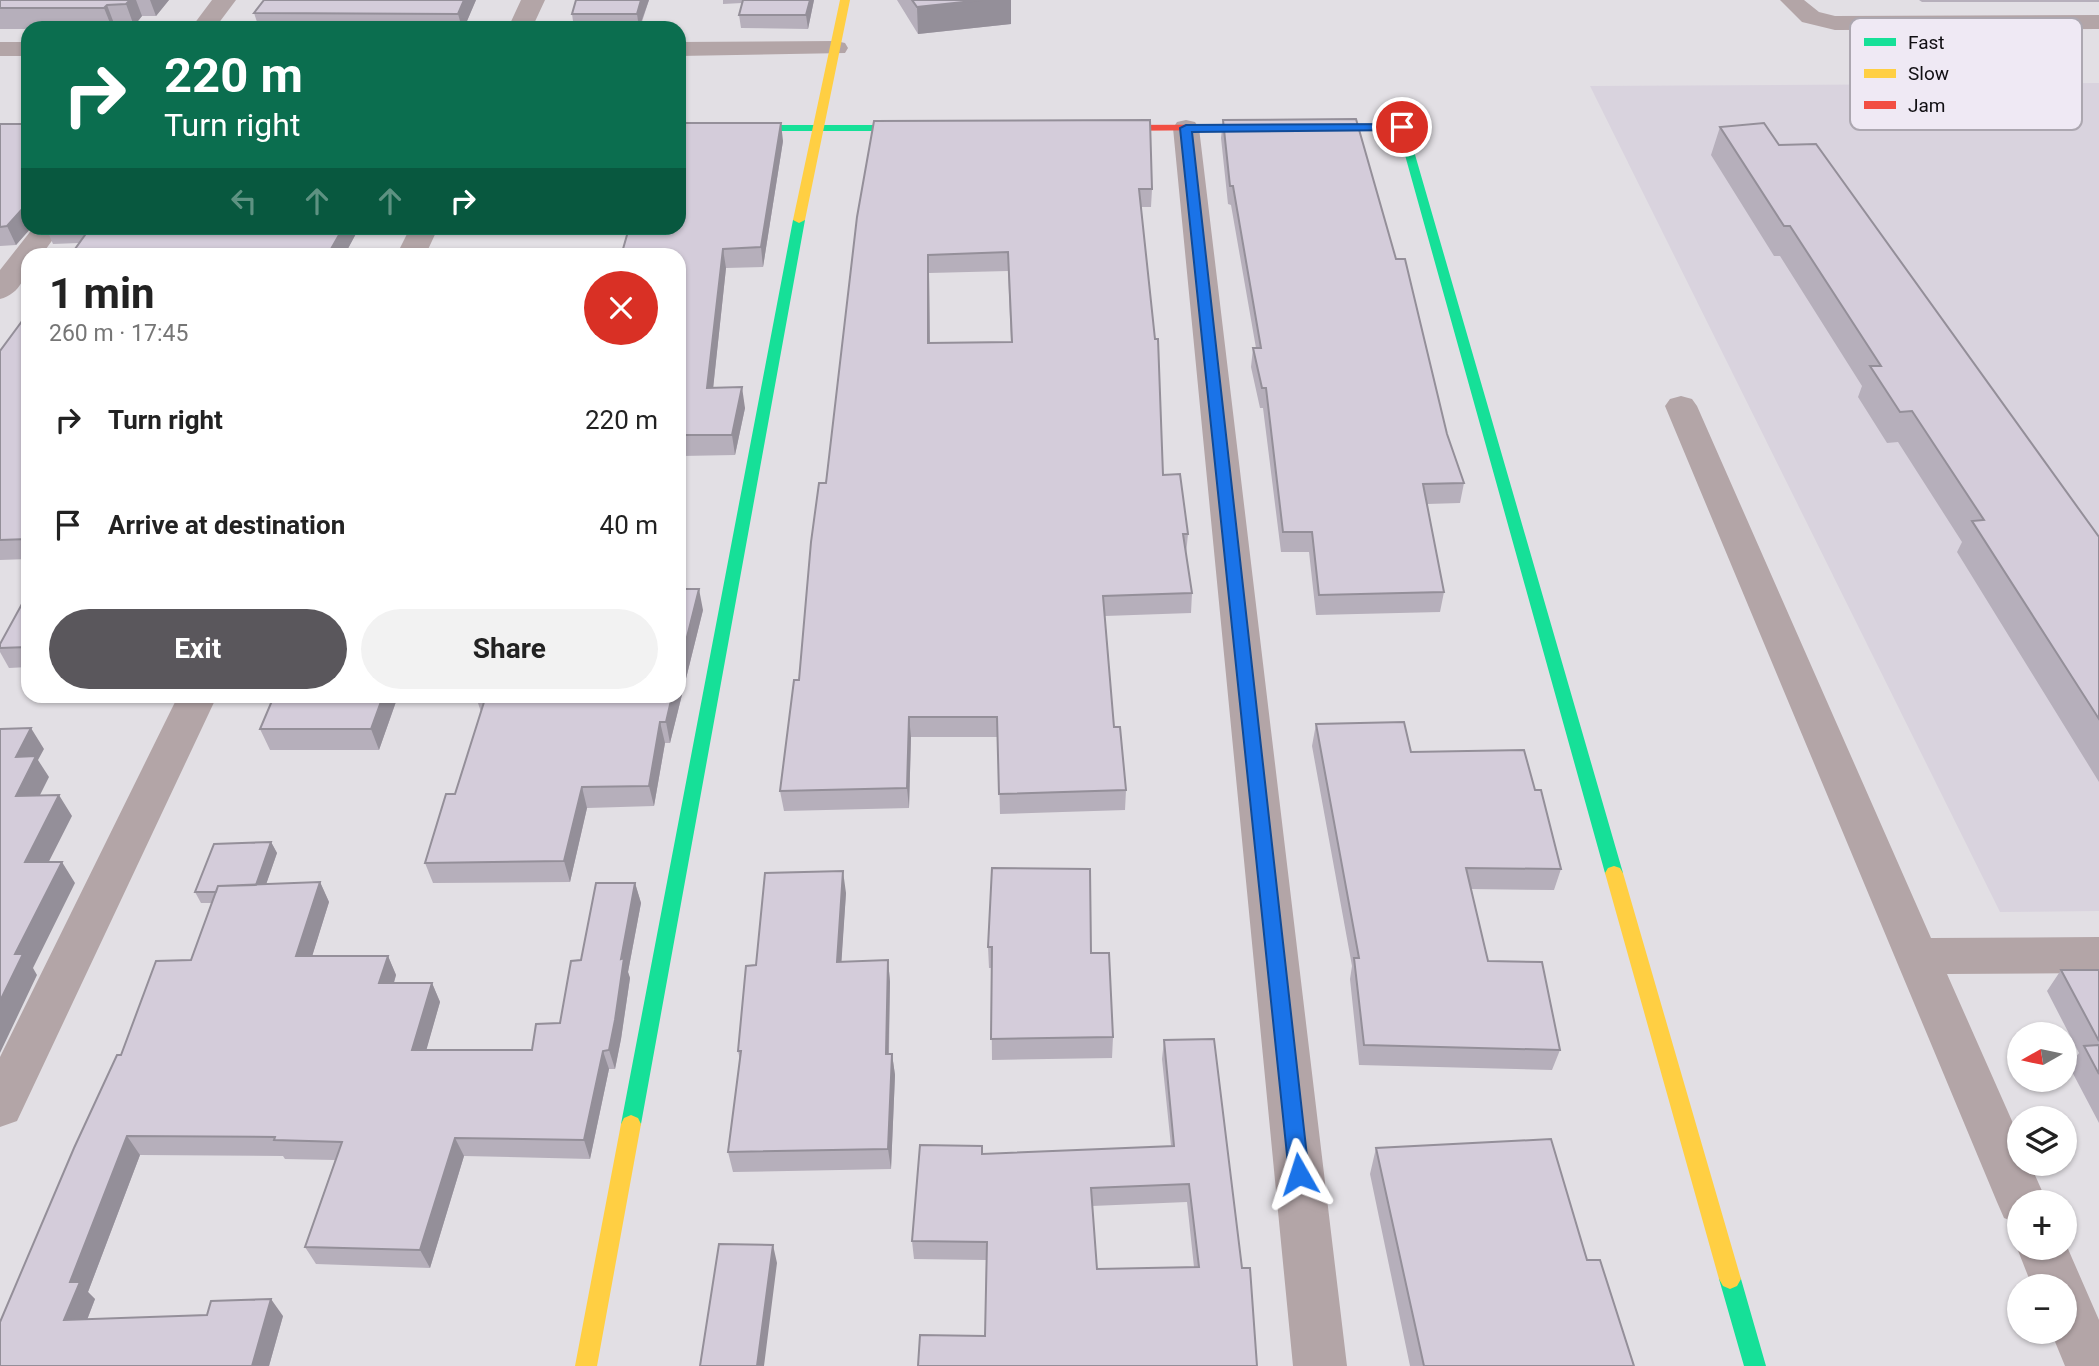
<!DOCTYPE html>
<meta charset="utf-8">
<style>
body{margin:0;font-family:Roboto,sans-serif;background:#f2f2f2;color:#222;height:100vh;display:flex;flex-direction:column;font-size:26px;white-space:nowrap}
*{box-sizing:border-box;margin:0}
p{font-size:23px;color:#767676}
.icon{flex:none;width:38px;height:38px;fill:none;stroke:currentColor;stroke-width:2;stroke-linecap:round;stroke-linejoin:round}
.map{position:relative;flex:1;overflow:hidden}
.details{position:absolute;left:21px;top:248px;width:665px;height:455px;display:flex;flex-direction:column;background:#fff;border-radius:21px;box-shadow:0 2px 5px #0004}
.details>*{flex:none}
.top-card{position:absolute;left:21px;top:21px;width:665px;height:214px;border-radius:21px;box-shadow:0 2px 5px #0004;background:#0b6e4f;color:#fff;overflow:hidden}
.needle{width:46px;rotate:261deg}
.controls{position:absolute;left:2007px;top:1022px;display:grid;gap:14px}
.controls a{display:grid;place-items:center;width:70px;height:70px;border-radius:50%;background:#fff;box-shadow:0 2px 5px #0004;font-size:35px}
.pin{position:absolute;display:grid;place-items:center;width:60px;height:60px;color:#fff;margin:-30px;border:4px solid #fff;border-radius:50%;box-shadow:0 2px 7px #0007}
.me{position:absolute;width:77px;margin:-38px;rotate:354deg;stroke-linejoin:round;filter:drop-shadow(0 0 5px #0008)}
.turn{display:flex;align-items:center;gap:24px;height:147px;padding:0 28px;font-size:32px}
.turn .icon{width:91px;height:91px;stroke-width:2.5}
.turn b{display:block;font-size:49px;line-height:60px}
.lanes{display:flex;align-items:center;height:66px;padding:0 28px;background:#0003;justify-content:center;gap:35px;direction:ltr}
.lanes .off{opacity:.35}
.round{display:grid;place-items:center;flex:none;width:74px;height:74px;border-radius:37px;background:#f2f2f2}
.summary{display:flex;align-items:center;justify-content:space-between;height:119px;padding:0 28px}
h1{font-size:42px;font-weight:700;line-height:52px}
.cta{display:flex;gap:14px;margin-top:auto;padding:14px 28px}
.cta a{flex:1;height:80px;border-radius:42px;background:#5a575c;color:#fff;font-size:28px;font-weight:700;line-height:80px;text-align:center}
.cta a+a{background:#f2f2f2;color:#222}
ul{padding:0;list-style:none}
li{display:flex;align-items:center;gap:21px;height:105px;padding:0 28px}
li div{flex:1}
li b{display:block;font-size:26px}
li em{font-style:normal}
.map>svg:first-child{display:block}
.built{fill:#d9d3de}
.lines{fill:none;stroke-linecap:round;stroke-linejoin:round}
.street{fill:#b3a5a7;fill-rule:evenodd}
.fast{fill:#16e098;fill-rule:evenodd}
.slow{fill:#ffcf43;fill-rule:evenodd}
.jam{fill:#f24e42;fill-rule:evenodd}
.wall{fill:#b6afbb;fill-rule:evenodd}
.shaded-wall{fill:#948f99}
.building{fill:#d4ccda;stroke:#948f99;stroke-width:2;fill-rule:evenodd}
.route{fill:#1a73e8;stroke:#114b97;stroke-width:2}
.key{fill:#efe9f4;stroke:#aca7b0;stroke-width:2}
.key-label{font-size:19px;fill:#100e12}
</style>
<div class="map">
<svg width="2099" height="1366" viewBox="0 0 2099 1366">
<rect width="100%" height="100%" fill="#e2dfe4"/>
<path class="built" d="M 2099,83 L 2099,911 L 2000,912 L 1590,86 Z"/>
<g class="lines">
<path class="street" d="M 212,0 L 236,0 L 215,28 L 191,28 Z
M 521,0 L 545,0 L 532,28 L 508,28 Z
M 1780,0 L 1804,0 L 1819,12 L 1835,16 L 2099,15 L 2099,29 L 1835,30 L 1802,22 Z
M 836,41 L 845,43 L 848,48 L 845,53 L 679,56 L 679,42 Z
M 0,42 L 28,42 L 28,56 L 0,56 Z
M 1186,120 L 1195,122 L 1199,128 L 1347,1366 L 1293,1366 L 1173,128 L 1177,122 Z
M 33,228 L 61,228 L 41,256 L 28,256 C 28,275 20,294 0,299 L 0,270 Z
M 410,228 L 438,228 L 425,256 L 396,256 Z
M 1681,396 L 1692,399 L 1697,406 L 1931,938 L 2099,937 L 2099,973 L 1947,974 L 2020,1139 L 2020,1164 L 2030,1164 L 2047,1202 L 2020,1202 L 2020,1224 L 2004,1218 L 1997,1202 L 1665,406 L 1670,399 Z
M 178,696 L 217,696 L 17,1121 L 0,1127 L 0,1057 Z
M 2020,1241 L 2020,1248 L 2065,1248 L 2065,1242 L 2099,1320 L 2099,1366 L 2065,1366 L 2051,1332 L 2065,1332 L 2065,1286 L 2032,1286 L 2017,1248 Z"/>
<path class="fast" d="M 1402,124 L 1407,127 L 1623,873 L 1620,878 L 1614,880 L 1608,878 L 1605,873 L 1398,130 L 1385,127 L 1390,124 Z
M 679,125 L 925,125 L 930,128 L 925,131 L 679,131 Z
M 799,217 L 805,220 L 641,1124 L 638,1130 L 631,1133 L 624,1130 L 621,1124 L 793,220 Z
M 1730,1269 L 1737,1272 L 1741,1279 L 1766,1366 L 1744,1366 L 1719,1279 L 1723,1272 Z"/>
<path class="slow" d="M 840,0 L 850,0 L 805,220 L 799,223 L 793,220 Z
M 1614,866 L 1620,868 L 1623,873 L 1741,1279 L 1737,1286 L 1730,1289 L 1723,1286 L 1719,1279 L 1605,873 L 1608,868 Z
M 631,1115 L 638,1118 L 641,1124 L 597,1366 L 575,1366 L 621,1124 L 624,1118 Z"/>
<path class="jam" d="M 1390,124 L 1395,127 L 1394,129 L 1098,131 L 1093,128 L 1098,125 Z"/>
</g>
<path class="wall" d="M 0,0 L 169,0 L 156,16 L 142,16 L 134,26 L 115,26 L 114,28 L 28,28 L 28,29 L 0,29 Z
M 264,0 L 476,0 L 464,28 L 259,28 L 254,13 Z
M 649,0 L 640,28 L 574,28 L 572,14 Z
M 723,0 L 814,0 L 808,29 L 741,28 L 739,15 L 742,3 L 723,4 Z
M 897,0 L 1011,0 L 1011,24 L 918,34 Z
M 1919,0 L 2099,0 L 2099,2 L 1922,2 Z
M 1223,120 L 1396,259 L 1447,434 L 1464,483 L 1460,503 L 1427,504 L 1444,592 L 1440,612 L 1316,615 L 1309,552 L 1281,552 L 1263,408 L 1260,408 L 1251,367 L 1253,348 L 1256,348 L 1231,205 L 1228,204 L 1221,138 Z
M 874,121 L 1152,189 L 1151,207 L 1141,207 L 1163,475 L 1188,534 L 1186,554 L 1192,593 L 1191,613 L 1105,616 L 1114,727 L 1126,790 L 1125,810 L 1000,814 L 998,737 L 911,737 L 909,808 L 784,811 L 780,791 L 799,680 ZM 1008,271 L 1011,342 L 930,343 L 929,273 Z
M 0,124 L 28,124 L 28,228 L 31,228 L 16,245 L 0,246 Z
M 1720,127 L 1779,145 L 2099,537 L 2099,782 L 1957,552 L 1962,542 L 1898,442 L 1887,443 L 1858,397 L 1862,386 L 1780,256 L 1774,256 L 1711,155 Z
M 783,141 L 763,267 L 726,268 L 713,388 L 745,408 L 735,455 L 682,456 L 679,474 L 679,256 Z
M 46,228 L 359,228 L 344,256 L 70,256 L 79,243 L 53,244 Z
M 28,313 L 28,559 L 0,560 L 0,351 Z
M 28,593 L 28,667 L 9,668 L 0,652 L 0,644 Z
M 703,610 L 670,743 L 665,743 L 654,806 L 587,808 L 570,882 L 433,883 L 425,863 L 455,794 L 481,712 L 477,700 Z
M 398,696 L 379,750 L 270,750 L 260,729 Z
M 1316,724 L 1411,752 L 1535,790 L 1561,869 L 1554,890 L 1471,889 L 1488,961 L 1560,1050 L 1552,1070 L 1359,1065 L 1350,979 L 1352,966 L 1312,746 Z
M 271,842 L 277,853 L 266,884 L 320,882 L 329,902 L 312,956 L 388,956 L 396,975 L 394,983 L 432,983 L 440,1002 L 426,1050 L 532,1050 L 560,1023 L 581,960 L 635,883 L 641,903 L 628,972 L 630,978 L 621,1039 L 615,1069 L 609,1069 L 590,1159 L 464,1156 L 430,1268 L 316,1264 L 305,1247 L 335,1160 L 285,1159 L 283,1156 L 140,1155 L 88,1292 L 95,1299 L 87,1320 L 283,1316 L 269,1366 L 0,1366 L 121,1055 L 191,960 L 212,903 L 201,903 L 195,892 Z
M 846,893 L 841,962 L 888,960 L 890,982 L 889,1054 L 892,1054 L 895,1075 L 891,1169 L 733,1172 L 728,1152 L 740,1060 L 738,1051 L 756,965 Z
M 988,947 L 1091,953 L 1113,1037 L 1112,1058 L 992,1060 L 991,968 L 989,968 Z
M 2061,970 L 2099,970 L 2099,1123 L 2069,1066 L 2079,1053 L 2047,991 Z
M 1164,1040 L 1242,1268 L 985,1336 L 986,1260 L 914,1259 L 912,1241 L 982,1154 L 1171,1146 L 1162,1059 ZM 1187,1202 L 1194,1267 L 1097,1269 L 1092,1206 Z
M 1376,1148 L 1587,1260 L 1634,1366 L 1410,1366 L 1370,1174 Z"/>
<path class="shaded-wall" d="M 130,0 L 136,0 L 142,16 L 134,26 L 126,4 Z
M 150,0 L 169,0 L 156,16 Z
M 464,0 L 476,0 L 464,28 L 462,28 L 458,14 Z
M 641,0 L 649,0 L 639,28 L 637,14 Z
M 810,0 L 814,0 L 808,29 L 806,15 Z
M 982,0 L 1011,0 L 1011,24 L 918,34 L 917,7 Z
M 107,5 L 115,26 L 114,28 L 112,28 L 104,8 Z
M 781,123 L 783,141 L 763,267 L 761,247 Z
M 24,207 L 28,215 L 28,228 L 31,228 L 16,245 L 7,226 Z
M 343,228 L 359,228 L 344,256 L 327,256 Z
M 723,249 L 726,268 L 711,408 L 707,388 Z
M 928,255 L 929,273 L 930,362 L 928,343 Z
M 742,387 L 745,408 L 735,455 L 732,435 Z
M 679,438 L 682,456 L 679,474 Z
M 699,589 L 703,610 L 670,743 L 666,722 L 672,696 L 679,696 L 679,669 Z
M 383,696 L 398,696 L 379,750 L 371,729 Z
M 909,717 L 911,737 L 909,808 L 907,788 Z
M 660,722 L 665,743 L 654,806 L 649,786 Z
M 31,728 L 44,749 L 38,760 L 49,777 L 29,817 L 16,796 L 16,757 Z
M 582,787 L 587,808 L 570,882 L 564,861 Z
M 59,795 L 72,816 L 38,883 L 25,862 Z
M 271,842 L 277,853 L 260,902 L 254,891 Z
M 62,862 L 75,883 L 33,968 L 37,975 L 0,1053 L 0,1001 L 15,954 Z
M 843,871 L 846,893 L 840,984 L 837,962 Z
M 320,882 L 329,902 L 306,976 L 296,956 Z
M 635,883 L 641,903 L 628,972 L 630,978 L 621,1039 L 615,1069 L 609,1050 L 621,959 Z
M 388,956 L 396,975 L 388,1002 L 379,983 Z
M 888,960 L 890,982 L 888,1075 L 886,1054 Z
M 432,983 L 440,1002 L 421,1069 L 412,1050 Z
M 603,1051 L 609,1069 L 590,1159 L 584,1140 Z
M 892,1054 L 895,1075 L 891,1169 L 888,1149 Z
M 127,1136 L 140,1155 L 88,1292 L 95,1299 L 80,1338 L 64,1320 L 70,1282 Z
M 455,1138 L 464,1156 L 430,1268 L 420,1250 Z
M 773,1245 L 777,1263 L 764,1366 L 757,1366 Z
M 271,1299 L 283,1316 L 269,1366 L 252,1366 Z"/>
<path class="building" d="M 0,0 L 130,0 L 126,4 L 107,5 L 104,8 L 0,8 Z
M 264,0 L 464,0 L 458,14 L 254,13 Z
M 576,0 L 641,0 L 637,14 L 572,14 Z
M 743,0 L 810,0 L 806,15 L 739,15 Z
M 912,0 L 982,0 L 917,7 Z
M 1356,119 L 1396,259 L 1405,259 L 1447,434 L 1464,483 L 1423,484 L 1444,592 L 1319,595 L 1312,532 L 1283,532 L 1266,388 L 1262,388 L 1253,348 L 1261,348 L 1233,186 L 1230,186 L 1223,120 Z
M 1150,120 L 1152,189 L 1139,189 L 1155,339 L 1158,339 L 1163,475 L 1180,474 L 1188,534 L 1183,534 L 1192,593 L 1103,596 L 1114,727 L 1120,727 L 1126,790 L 999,794 L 997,717 L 909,717 L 907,788 L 780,791 L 794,680 L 799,680 L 811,542 L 819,483 L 826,483 L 857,217 L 874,121 ZM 1008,252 L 1012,342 L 928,343 L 928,255 Z
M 679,123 L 781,123 L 761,247 L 723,249 L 707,388 L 742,387 L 732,435 L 679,435 L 679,256 L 621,256 L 629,228 L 679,228 Z
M 1764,123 L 1779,145 L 1816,144 L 2099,537 L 2099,719 L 1972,521 L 1984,520 L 1912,411 L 1900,412 L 1870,366 L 1881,366 L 1790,226 L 1784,226 L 1720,127 Z
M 0,124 L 28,124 L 28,207 L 24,207 L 7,226 L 0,227 Z
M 90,228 L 343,228 L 327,256 L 70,256 Z
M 28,313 L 28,539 L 0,540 L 0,351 Z
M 679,589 L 699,589 L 679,669 Z
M 28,593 L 28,647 L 0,648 L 0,644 Z
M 274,696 L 383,696 L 371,729 L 260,729 Z
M 478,696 L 672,696 L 666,722 L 660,722 L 649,786 L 582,787 L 564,861 L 425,863 L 446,794 L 455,794 L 485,699 L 477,700 Z
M 1404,722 L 1411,752 L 1524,750 L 1535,790 L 1541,790 L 1561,869 L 1466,868 L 1488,961 L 1542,962 L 1560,1050 L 1364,1045 L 1354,958 L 1359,958 L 1316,724 Z
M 31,728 L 16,757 L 36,756 L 16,796 L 59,795 L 25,862 L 62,862 L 15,954 L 23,954 L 0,1001 L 0,729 Z
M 271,842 L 256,885 L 218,886 L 216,892 L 195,892 L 214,844 Z
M 992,868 L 1090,869 L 1091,953 L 1109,953 L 1113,1037 L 991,1039 L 992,947 L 988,947 Z
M 843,871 L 837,962 L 888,960 L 886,1054 L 892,1054 L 888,1149 L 728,1152 L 741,1051 L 738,1051 L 746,966 L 756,965 L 765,873 Z
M 320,882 L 296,956 L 388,956 L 379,983 L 432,983 L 412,1050 L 532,1050 L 536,1024 L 560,1023 L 571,961 L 581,960 L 596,883 L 635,883 L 621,959 L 624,958 L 615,1020 L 609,1050 L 603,1051 L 584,1140 L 455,1138 L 420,1250 L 305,1247 L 342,1142 L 274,1140 L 275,1137 L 127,1136 L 70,1282 L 80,1282 L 64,1320 L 207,1315 L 211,1301 L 271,1299 L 252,1366 L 0,1366 L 0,1322 L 74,1148 L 117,1055 L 121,1055 L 156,961 L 191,960 L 218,886 Z
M 2061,970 L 2099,970 L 2099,1041 Z
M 1214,1039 L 1242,1268 L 1250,1268 L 1257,1366 L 918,1366 L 920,1335 L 985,1336 L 987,1242 L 912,1241 L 920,1145 L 982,1146 L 982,1154 L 1174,1146 L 1164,1040 ZM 1189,1184 L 1199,1267 L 1097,1269 L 1091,1188 Z
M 2099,1045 L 2099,1074 L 2084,1046 Z
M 1551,1139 L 1587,1260 L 1600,1260 L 1634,1366 L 1424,1366 L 1376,1148 Z
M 719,1244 L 773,1245 L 757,1366 L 700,1366 Z"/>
<path class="route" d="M 1402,124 L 1407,127 L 1406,130 L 1192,132 L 1309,1174 L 1306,1180 L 1299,1183 L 1292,1180 L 1289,1174 L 1180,128 L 1186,125 Z"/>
<rect x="1850" y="18" width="232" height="112" rx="10" class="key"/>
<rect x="1864" y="38" width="32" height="8" fill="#16e098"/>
<rect x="1864" y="69" width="32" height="9" fill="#ffcf43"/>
<rect x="1864" y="101" width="32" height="8" fill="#f24e42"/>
<g class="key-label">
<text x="1908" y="49">Fast</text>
<text x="1908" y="80">Slow</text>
<text x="1908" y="112">Jam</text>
</g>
</svg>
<div class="controls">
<a><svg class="needle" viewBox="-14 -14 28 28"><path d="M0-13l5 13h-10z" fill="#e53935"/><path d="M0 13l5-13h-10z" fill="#767676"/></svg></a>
<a><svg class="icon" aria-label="layers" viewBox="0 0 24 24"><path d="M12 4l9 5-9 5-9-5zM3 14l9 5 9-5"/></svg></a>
<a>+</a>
<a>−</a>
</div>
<div class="pin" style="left:1402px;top:127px;background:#d93025"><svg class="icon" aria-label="arrive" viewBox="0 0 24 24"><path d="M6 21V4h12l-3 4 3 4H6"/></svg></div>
<svg class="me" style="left:1299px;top:1174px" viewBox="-20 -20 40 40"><path d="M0-17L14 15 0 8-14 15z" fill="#1a73e8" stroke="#fff" stroke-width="4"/></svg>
<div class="top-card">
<div class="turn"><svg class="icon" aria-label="right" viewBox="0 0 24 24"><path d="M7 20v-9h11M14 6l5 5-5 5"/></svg><div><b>220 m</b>Turn right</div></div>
<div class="lanes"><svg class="icon off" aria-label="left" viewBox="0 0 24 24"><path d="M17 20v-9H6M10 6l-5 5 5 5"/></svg><svg class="icon off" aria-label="ahead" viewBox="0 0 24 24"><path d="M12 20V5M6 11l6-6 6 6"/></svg><svg class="icon off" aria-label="ahead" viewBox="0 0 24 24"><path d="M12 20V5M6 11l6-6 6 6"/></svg><svg class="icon" aria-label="right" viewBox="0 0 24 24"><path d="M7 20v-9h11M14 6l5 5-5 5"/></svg></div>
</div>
<section class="details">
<div class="summary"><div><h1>1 min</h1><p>260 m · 17:45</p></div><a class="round" style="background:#d93025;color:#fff"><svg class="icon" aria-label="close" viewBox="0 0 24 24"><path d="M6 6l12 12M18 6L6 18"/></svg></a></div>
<ul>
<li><svg class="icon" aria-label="right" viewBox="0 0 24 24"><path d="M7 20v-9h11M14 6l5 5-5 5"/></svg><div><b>Turn right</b></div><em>220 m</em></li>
<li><svg class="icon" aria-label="arrive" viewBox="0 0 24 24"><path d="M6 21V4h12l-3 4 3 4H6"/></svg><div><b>Arrive at destination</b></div><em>40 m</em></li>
</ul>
<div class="cta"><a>Exit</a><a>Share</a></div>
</section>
</div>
